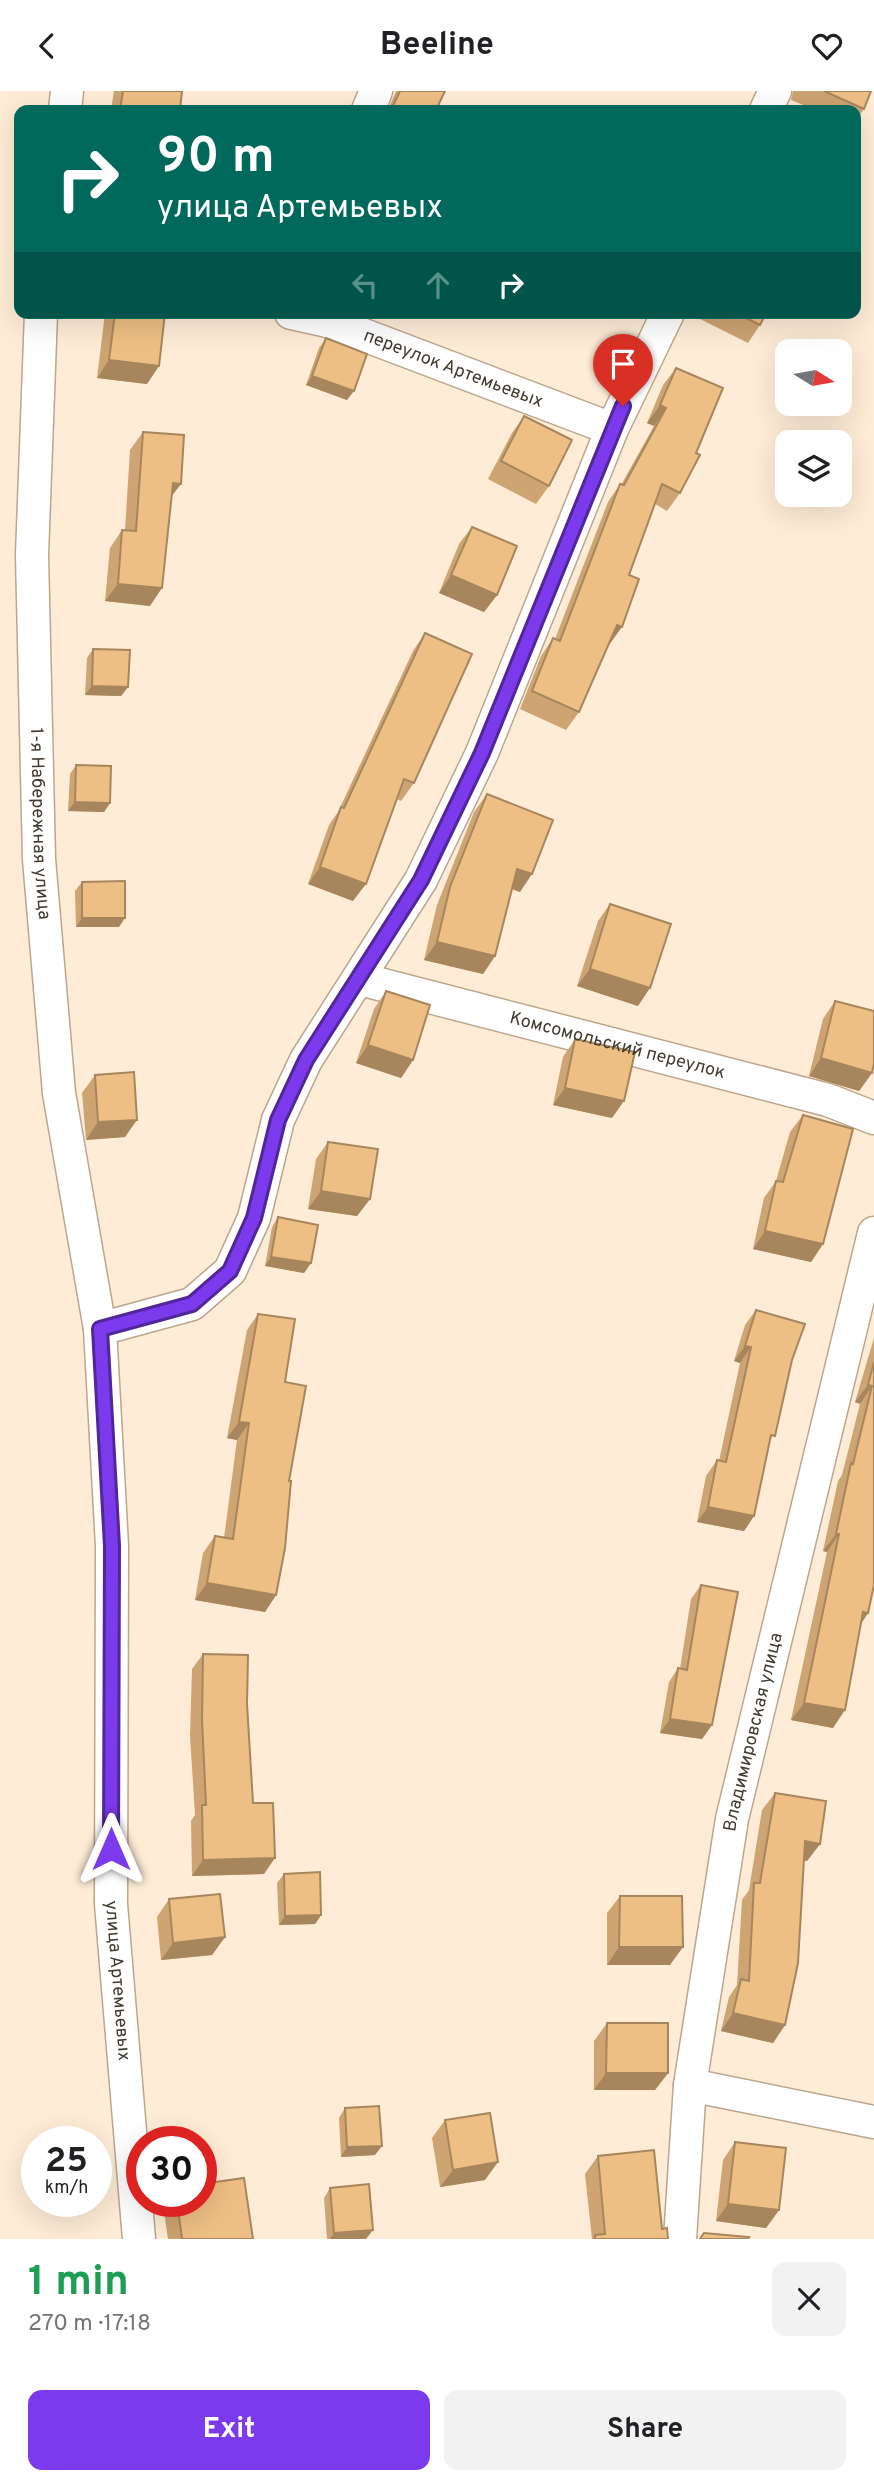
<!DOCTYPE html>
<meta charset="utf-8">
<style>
body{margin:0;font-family:Overpass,sans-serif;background:#f2f2f2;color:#202124;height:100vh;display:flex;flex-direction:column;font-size:26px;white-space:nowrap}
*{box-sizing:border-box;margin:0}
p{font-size:23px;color:#757577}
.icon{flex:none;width:38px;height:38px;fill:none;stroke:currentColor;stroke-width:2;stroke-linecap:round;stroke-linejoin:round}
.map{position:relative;height:2148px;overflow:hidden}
.details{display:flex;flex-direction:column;background:#fff;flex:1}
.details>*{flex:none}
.top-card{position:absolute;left:14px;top:14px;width:847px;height:214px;border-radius:14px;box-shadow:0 7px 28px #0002;background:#00695c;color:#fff;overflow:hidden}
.needle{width:46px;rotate:101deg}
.controls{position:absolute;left:775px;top:248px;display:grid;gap:14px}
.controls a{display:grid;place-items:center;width:77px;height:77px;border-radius:14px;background:#fff;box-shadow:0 7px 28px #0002;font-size:35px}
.speed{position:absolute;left:21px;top:2035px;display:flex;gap:14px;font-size:35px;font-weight:700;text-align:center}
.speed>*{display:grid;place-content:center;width:91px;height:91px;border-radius:50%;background:#fff;box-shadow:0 7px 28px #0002;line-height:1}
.speed small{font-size:18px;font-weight:400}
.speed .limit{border:10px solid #d22;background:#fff;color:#111}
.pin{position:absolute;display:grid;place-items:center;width:60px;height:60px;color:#fff;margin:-72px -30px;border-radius:50% 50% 50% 0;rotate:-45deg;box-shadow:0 0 7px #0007}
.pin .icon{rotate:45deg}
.me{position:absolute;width:77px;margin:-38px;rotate:0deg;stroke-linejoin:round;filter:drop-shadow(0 0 5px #0008)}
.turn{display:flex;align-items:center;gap:24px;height:147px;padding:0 28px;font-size:32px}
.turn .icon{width:91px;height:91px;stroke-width:2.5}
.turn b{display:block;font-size:49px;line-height:60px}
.lanes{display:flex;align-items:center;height:66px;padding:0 28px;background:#0003;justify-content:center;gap:35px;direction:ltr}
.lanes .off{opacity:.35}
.round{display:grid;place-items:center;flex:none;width:74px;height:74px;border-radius:14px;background:#f2f2f2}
.head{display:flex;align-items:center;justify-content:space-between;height:119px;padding:0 28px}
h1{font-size:42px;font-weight:700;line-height:52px;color:#1e9e55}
.cta{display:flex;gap:14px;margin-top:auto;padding:14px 28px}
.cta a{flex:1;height:80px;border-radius:14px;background:#7c3aed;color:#fff;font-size:28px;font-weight:700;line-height:80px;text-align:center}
.cta a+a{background:#f2f2f2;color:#202124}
header{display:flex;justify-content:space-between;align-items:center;height:91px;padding:0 28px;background:#fff;font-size:32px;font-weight:700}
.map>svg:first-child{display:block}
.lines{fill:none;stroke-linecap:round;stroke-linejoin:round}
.street-casing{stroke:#bca68d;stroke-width:35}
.street{stroke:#fff;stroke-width:32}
.wall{fill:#cda472}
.shaded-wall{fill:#a7865d}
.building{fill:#eebf85;stroke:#a7865d;stroke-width:2}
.route-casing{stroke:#51269a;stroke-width:18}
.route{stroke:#7c3aed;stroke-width:12}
.labels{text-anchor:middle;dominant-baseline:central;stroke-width:5;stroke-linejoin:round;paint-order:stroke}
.street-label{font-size:18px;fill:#433a2f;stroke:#feecd6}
</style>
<header><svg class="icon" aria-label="back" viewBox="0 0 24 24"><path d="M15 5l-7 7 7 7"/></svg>Beeline<svg class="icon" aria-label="heart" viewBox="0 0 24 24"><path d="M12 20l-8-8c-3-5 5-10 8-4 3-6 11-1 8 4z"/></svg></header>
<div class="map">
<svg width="874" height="2148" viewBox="0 0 874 2148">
<rect width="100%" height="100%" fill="#feecd6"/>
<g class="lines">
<g class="street-casing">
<g id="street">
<path d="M 65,19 L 67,0"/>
<path d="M 368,19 L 376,0"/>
<path d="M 766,19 L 775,0"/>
<path id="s1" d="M 41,222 L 32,464 L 39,768 L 59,1002 L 100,1238 L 112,1455 L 111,1813 L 139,2148"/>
<path id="s2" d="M 291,222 L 327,230 L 612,338"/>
<path id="s3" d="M 360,888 L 828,1009 L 874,1027"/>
<path d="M 100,1238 L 192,1213 L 230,1180 L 254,1127 L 278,1029 L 306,969 L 421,789 L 482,662 L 612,338 L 668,222"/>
<path d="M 690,1994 L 874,2031"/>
<path id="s4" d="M 680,2148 L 690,1994 L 732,1728 L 874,1142"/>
</g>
</g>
<use href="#street" class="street"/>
</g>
<path class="wall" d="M 114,0 L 123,0 L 180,19 L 111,19 Z
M 396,0 L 445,0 L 436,19 L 388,19 Z
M 793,0 L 871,0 L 864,18 L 856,29 L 856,19 L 815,19 L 791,9 Z
M 105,222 L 115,222 L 147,293 L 97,287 Z
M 698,222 L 766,222 L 760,234 L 748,252 L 696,226 Z
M 326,247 L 347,309 L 306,294 L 319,257 Z
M 676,277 L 696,362 L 680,402 L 667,420 L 655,413 L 629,484 L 609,554 L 579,621 L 566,639 L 520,618 L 541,565 L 553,547 L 555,548 L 608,411 L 620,393 L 621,394 L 654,335 L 647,332 L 663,294 Z
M 524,325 L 549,395 L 536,413 L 488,388 L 512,342 Z
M 143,341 L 172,405 L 150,515 L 105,510 L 110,457 L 122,439 L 125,439 L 130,359 Z
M 472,436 L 497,504 L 484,521 L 439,502 L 459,453 Z
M 425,542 L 414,692 L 401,710 L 397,708 L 353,810 L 308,793 L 329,734 L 338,721 L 413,560 Z
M 93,558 L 128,596 L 121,605 L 85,604 L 87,567 Z
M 76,674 L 110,712 L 104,721 L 68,720 L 70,683 Z
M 487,703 L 520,801 L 512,798 L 495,865 L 483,883 L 424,869 L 437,814 L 474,721 Z
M 82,791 L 119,836 L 76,836 L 75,800 Z
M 610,813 L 638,915 L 577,895 L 598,830 Z
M 386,900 L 413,969 L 401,987 L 356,972 L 374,918 Z
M 835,910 L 872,982 L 859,1000 L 809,985 L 823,928 Z
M 575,948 L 612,1027 L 553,1014 L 563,966 Z
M 95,984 L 125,1046 L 86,1049 L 82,1002 Z
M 803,1024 L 823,1153 L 811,1171 L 753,1158 L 764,1107 L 776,1090 L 790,1041 Z
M 328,1051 L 370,1108 L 357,1125 L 308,1118 L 316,1068 Z
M 278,1126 L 311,1172 L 304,1182 L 265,1175 L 272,1136 Z
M 756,1219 L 792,1269 L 770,1352 L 754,1425 L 744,1440 L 697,1431 L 706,1385 L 717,1369 L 719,1370 L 740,1272 L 734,1270 L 745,1234 Z
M 258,1223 L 285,1291 L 289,1390 L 276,1504 L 265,1521 L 195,1509 L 203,1462 L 215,1445 L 224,1447 L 237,1349 L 227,1347 L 247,1239 Z
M 874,1247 L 874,1494 L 868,1522 L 861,1533 L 833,1637 L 791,1629 L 827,1461 L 823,1460 L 838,1390 L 842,1384 L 860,1313 L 855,1311 Z
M 701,1494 L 712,1634 L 702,1648 L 660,1642 L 669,1591 L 678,1577 L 680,1578 L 691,1508 Z
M 203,1563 L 247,1613 L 253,1712 L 264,1783 L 192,1785 L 191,1730 L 195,1724 L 190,1645 L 192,1578 Z
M 775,1702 L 820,1753 L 807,1770 L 804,1770 L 785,1934 L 773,1952 L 721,1940 L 729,1906 L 737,1894 L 742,1809 L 749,1799 L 762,1719 Z
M 284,1783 L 321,1824 L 315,1833 L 279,1834 L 277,1792 Z
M 620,1805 L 670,1874 L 607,1874 L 607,1822 Z
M 169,1808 L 225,1846 L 212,1864 L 161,1869 L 157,1826 Z
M 607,1932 L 668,1982 L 655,1999 L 594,1999 L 594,1950 Z
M 345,2017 L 375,2064 L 341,2066 L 339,2027 Z
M 445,2029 L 485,2089 L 440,2096 L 432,2047 Z
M 735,2051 L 779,2119 L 766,2137 L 716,2130 L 723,2069 Z
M 598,2065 L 662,2138 L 668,2148 L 592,2148 L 585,2083 Z
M 330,2097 L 366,2148 L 327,2148 L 324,2107 Z
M 165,2110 L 201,2110 L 253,2148 L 168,2148 L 163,2114 Z"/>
<path class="shaded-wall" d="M 109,269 L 159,275 L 147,293 L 97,287 Z
M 312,285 L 354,300 L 347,309 L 306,294 Z
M 660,314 L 666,317 L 654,335 L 647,332 Z
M 173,392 L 181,393 L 168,410 Z
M 451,484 L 497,504 L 484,521 L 439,502 Z
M 118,493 L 162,497 L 150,515 L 105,510 Z
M 617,534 L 622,536 L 609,554 L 605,552 Z
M 92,595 L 128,596 L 121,605 L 85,604 Z
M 75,711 L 110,712 L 104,721 L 68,720 Z
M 320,776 L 366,793 L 353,810 L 308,793 Z
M 517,778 L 532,783 L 520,801 L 504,795 Z
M 82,827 L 125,827 L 119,836 L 76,836 Z
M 437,851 L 495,865 L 483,883 L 424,869 Z
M 590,878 L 650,897 L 638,915 L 577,895 Z
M 368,954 L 413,969 L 401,987 L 356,972 Z
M 821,967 L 872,982 L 859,1000 L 809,985 Z
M 565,997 L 624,1010 L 612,1027 L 553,1014 Z
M 137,1029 L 125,1046 L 86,1049 L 98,1031 Z
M 321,1100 L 370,1108 L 357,1125 L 308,1118 Z
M 765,1140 L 823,1153 L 811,1171 L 753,1158 Z
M 271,1166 L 311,1172 L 304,1182 L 265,1175 Z
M 745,1255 L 751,1256 L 740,1272 L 734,1270 Z
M 868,1294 L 872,1295 L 860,1313 L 855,1311 Z
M 239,1331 L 249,1332 L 237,1349 L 227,1347 Z
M 708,1416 L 754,1425 L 744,1440 L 697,1431 Z
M 836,1443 L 839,1443 L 827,1461 L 823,1460 Z
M 207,1492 L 276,1504 L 265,1521 L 195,1509 Z
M 863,1521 L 868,1522 L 856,1540 Z
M 804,1612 L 845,1619 L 833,1637 L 791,1629 Z
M 670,1628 L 712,1634 L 702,1648 L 660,1642 Z
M 805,1750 L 820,1753 L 807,1770 L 793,1768 Z
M 275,1767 L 264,1783 L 192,1785 L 203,1769 Z
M 321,1824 L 315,1833 L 279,1834 L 285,1825 Z
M 225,1846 L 212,1864 L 161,1869 L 173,1852 Z
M 619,1856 L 683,1856 L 670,1874 L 607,1874 Z
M 733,1922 L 785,1934 L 773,1952 L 721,1940 Z
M 606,1982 L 668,1982 L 655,1999 L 594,1999 Z
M 382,2055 L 375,2064 L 341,2066 L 347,2056 Z
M 498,2071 L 485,2089 L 440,2096 L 453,2079 Z
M 728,2113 L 779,2119 L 766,2137 L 716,2130 Z
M 373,2139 L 366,2148 L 330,2148 L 334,2142 Z"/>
<path class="building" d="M 123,0 L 182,0 L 180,19 L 120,19 Z
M 400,0 L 445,0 L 436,19 L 391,19 Z
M 824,0 L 871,0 L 864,18 Z
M 115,222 L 165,222 L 159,275 L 109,269 Z
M 736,222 L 766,222 L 760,234 Z
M 326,247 L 367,263 L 354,300 L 312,285 Z
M 676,277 L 723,297 L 696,362 L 700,364 L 680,402 L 662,393 L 629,484 L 639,488 L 622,536 L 617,534 L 579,621 L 532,600 L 553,547 L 560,550 L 620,393 L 624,394 L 666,317 L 660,314 Z
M 524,325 L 572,349 L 549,395 L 501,370 Z
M 143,341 L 184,344 L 181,393 L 173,392 L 162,497 L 118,493 L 122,439 L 136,440 Z
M 472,436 L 517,455 L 497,504 L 451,484 Z
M 425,542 L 472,563 L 414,692 L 404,688 L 366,793 L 320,776 L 341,716 L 344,717 Z
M 93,558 L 130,559 L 128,596 L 92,595 Z
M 76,674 L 111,675 L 110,712 L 75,711 Z
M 487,703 L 553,729 L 532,783 L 517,778 L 495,865 L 437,851 L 450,796 Z
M 125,790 L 125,827 L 82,827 L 82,791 Z
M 610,813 L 671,833 L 650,897 L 590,878 Z
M 386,900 L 430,914 L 413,969 L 368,954 Z
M 835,910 L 874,920 L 874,972 L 872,982 L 821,967 Z
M 575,948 L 635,961 L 624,1010 L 565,997 Z
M 134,981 L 137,1029 L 98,1031 L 95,984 Z
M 803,1024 L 853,1038 L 823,1153 L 765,1140 L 776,1090 L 783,1091 Z
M 328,1051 L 378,1058 L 370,1108 L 321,1100 Z
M 278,1126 L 318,1134 L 311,1172 L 271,1166 Z
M 756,1219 L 805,1233 L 792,1269 L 775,1345 L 771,1344 L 754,1425 L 708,1416 L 717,1369 L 726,1371 L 751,1256 L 745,1255 Z
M 258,1223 L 295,1228 L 285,1291 L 306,1295 L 289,1390 L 291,1390 L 285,1457 L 276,1504 L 207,1492 L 215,1445 L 233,1448 L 249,1332 L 239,1331 Z
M 874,1271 L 874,1494 L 868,1522 L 863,1521 L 845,1619 L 804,1612 L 839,1443 L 836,1443 L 851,1372 L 853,1373 L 872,1295 L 868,1294 Z
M 701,1494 L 738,1501 L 712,1634 L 670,1628 L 678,1577 L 687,1579 Z
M 203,1563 L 248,1564 L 247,1613 L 253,1712 L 273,1712 L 275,1767 L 203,1769 L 202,1714 L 206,1714 L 202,1629 Z
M 775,1702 L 826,1710 L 820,1753 L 805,1750 L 798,1872 L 785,1934 L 733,1922 L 741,1888 L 749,1890 L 754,1792 L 760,1792 Z
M 320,1781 L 321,1824 L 285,1825 L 284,1783 Z
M 220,1803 L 225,1846 L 173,1852 L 169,1808 Z
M 620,1805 L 682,1805 L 683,1856 L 619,1856 Z
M 607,1932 L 668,1932 L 668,1982 L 606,1982 Z
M 379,2015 L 382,2055 L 347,2056 L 345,2017 Z
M 490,2022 L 498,2071 L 453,2079 L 445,2029 Z
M 735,2051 L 786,2057 L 779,2119 L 728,2113 Z
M 654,2059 L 662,2138 L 667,2137 L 668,2148 L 595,2148 L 595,2144 L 605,2143 L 598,2065 Z
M 244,2087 L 253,2148 L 182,2148 L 177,2110 L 201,2110 L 201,2093 Z
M 369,2093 L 373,2139 L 334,2142 L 330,2097 Z
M 704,2142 L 749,2146 L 748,2148 L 700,2148 Z"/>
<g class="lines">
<g class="route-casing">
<path id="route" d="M 111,1758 L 112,1455 L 100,1238 L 192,1213 L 230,1180 L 254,1127 L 278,1029 L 306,969 L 421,789 L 482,662 L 623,315"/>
</g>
<use href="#route" class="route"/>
</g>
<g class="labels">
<g class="street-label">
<text stroke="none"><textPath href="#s2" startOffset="172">переулок Артемьевых</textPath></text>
<text stroke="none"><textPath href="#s1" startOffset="511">1-я Набережная улица</textPath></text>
<text stroke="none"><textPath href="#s3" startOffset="266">Комсомольский переулок</textPath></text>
<text stroke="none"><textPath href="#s4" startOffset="513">Владимировская улица</textPath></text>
<text stroke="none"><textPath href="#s1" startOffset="1673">улица Артемьевых</textPath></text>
</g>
</g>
</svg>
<div class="controls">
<a><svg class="needle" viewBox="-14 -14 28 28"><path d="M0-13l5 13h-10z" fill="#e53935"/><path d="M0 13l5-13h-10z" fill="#757577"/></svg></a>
<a><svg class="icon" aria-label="layers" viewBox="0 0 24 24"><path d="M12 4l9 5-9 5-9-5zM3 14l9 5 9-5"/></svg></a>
</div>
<div class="speed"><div>25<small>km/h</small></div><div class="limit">30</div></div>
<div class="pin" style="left:623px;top:315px;background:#d93025"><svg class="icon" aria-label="arrive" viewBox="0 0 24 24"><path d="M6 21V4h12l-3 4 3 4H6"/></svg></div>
<svg class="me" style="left:111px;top:1758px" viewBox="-20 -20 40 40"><path d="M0-17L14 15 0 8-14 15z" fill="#7c3aed" stroke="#fff" stroke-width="4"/></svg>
<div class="top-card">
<div class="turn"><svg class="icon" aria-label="right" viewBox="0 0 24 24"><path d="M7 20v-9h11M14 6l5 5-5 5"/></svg><div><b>90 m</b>улица Артемьевых</div></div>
<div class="lanes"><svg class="icon off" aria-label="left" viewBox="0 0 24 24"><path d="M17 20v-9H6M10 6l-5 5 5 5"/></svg><svg class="icon off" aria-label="ahead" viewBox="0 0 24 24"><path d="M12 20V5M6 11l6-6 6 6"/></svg><svg class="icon" aria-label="right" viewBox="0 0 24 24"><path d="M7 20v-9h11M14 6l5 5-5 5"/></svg></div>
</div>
</div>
<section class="details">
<div class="head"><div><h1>1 min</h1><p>270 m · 17:18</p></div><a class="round"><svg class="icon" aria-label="close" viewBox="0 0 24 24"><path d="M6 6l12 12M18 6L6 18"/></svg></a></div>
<div class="cta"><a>Exit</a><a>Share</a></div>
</section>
